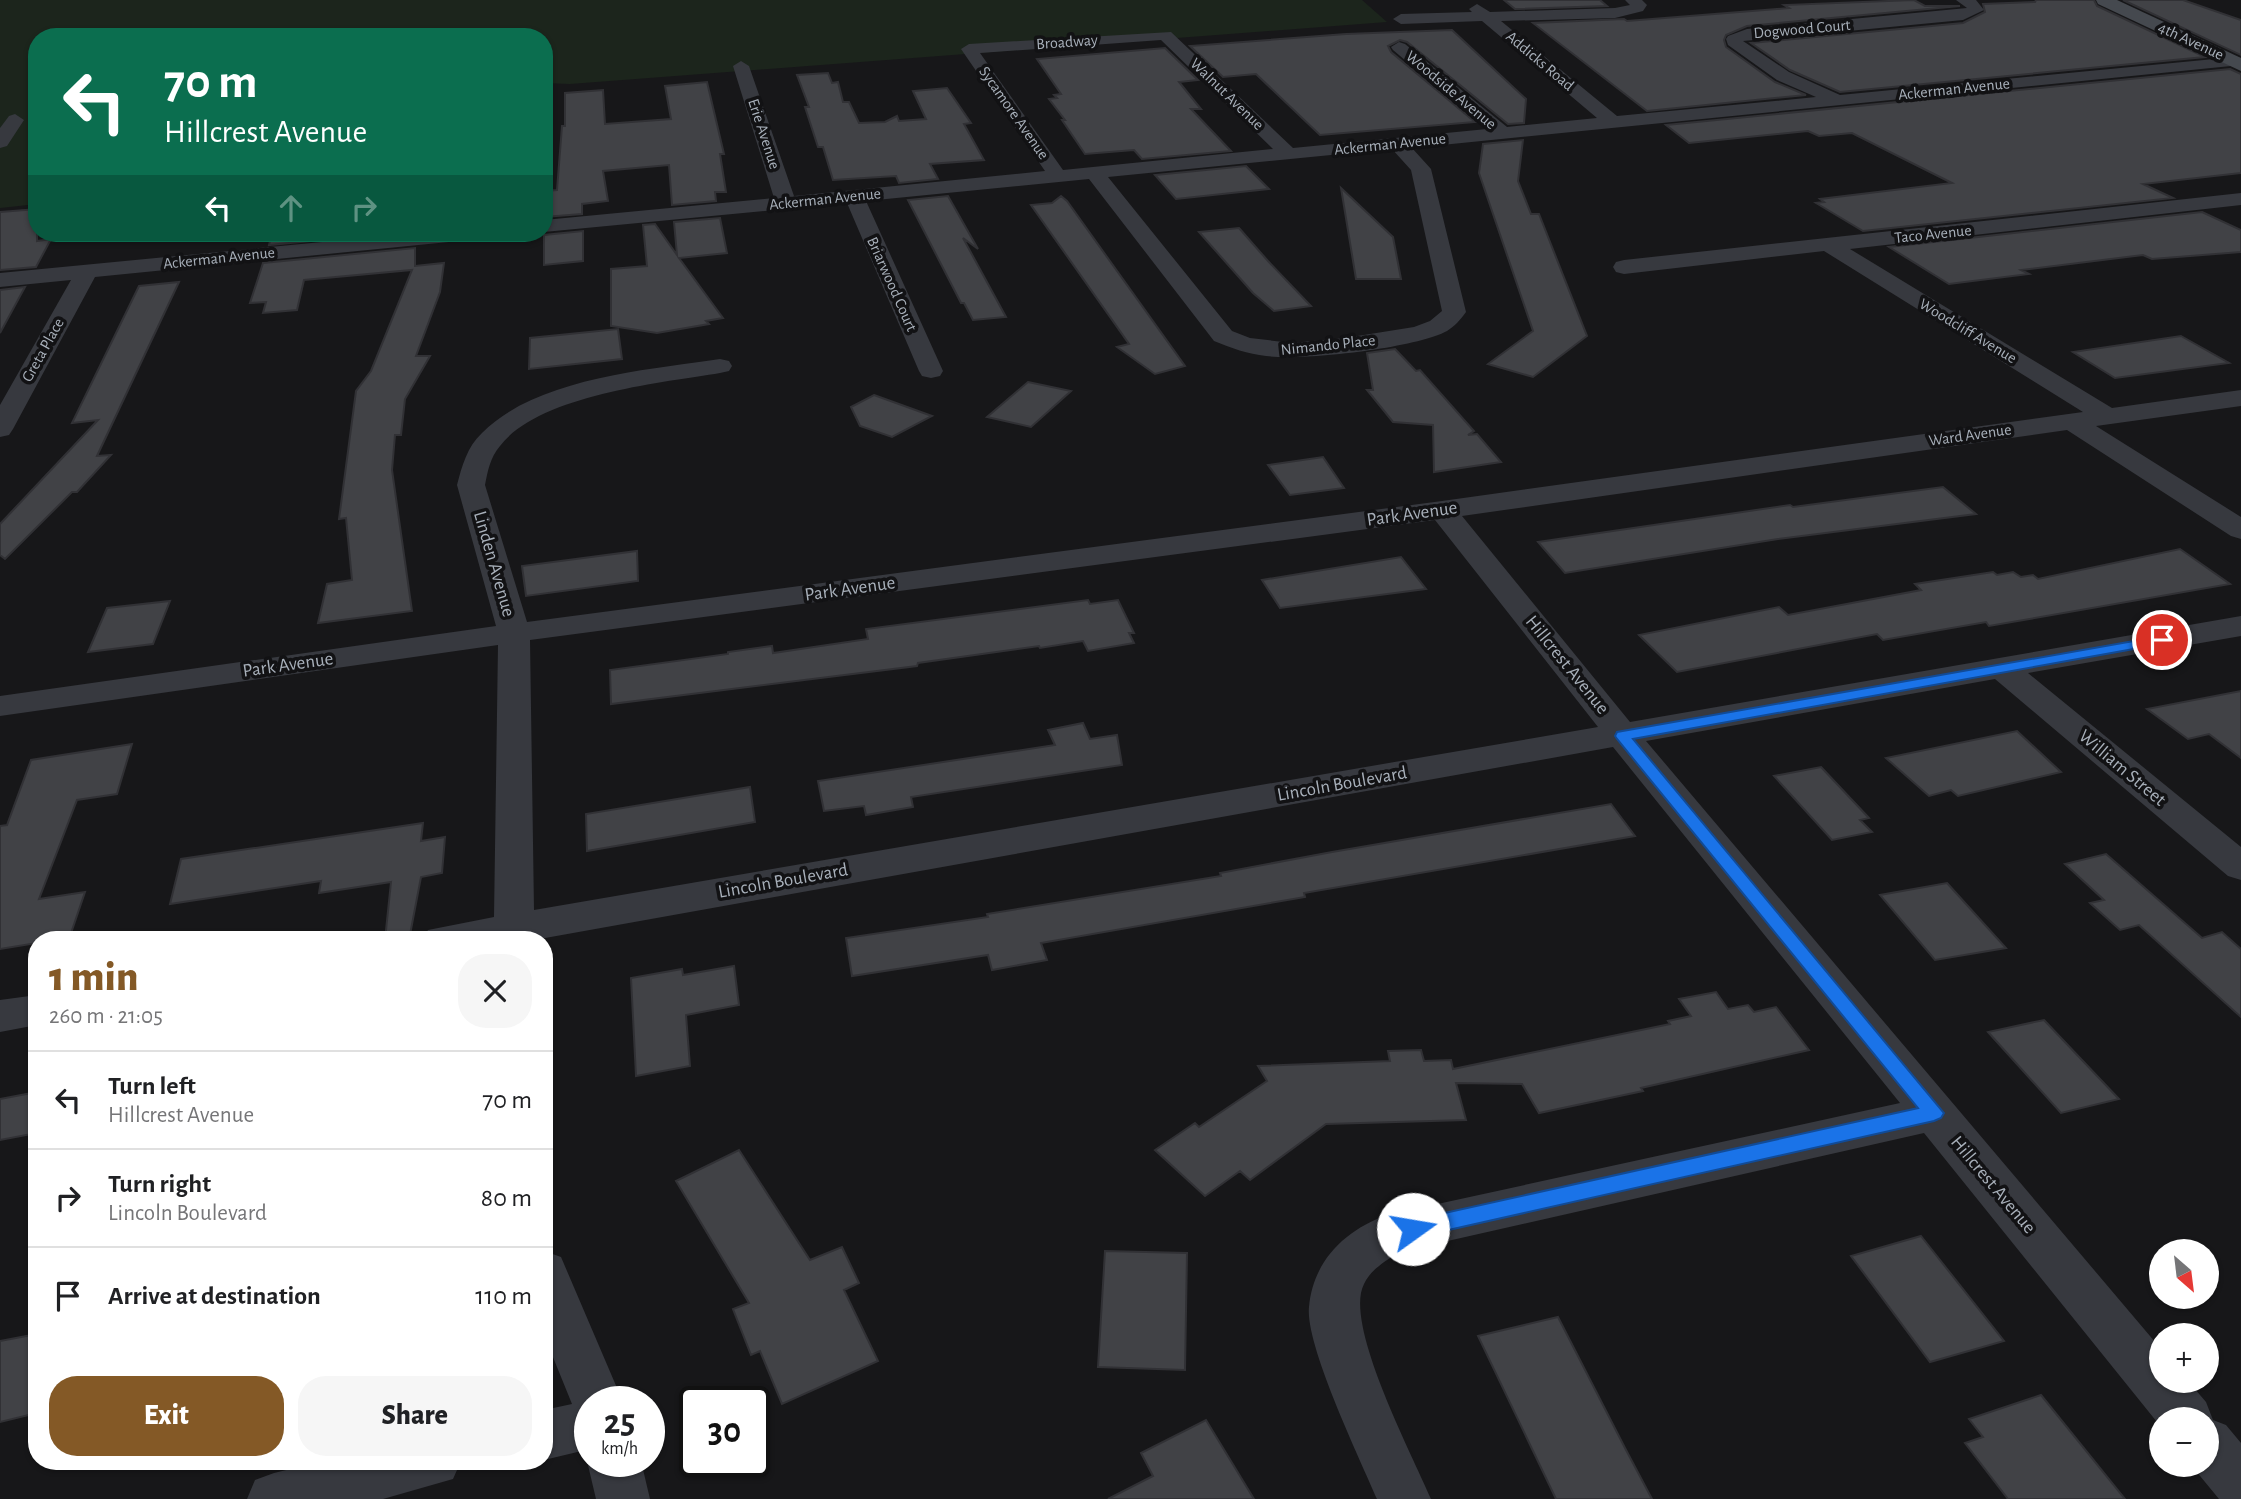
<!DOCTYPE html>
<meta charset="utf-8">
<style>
body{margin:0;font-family:"Alegreya Sans",sans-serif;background:#f6f6f6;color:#202124;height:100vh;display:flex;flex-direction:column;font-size:26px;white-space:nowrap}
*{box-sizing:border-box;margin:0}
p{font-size:23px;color:#757577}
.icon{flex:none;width:38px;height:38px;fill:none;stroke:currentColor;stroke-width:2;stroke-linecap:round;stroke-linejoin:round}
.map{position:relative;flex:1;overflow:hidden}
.panel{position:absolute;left:28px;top:931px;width:525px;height:539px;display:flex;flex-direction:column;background:#fff;border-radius:28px;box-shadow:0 2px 5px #0004}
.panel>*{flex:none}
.hud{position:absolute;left:28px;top:28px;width:525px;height:214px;border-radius:28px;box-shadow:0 2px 5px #0004;background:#0b6e4f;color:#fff;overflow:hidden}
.needle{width:46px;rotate:152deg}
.buttons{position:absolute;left:2149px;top:1239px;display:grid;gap:14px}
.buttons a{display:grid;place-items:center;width:70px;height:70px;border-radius:50%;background:#fff;box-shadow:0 2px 5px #0004;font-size:35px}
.speed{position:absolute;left:574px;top:1386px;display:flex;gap:14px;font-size:35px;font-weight:700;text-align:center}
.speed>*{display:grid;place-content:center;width:91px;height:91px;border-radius:50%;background:#fff;box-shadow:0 2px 5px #0004;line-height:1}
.speed small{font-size:18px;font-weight:400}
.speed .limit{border:4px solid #111;border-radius:10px;background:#fff;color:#111}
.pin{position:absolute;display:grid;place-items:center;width:60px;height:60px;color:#fff;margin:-30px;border:4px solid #fff;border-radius:50%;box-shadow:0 2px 7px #0007}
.me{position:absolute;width:77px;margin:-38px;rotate:77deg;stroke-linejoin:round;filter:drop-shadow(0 0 5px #0008)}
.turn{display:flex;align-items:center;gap:24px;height:147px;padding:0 21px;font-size:32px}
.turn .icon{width:91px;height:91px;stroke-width:2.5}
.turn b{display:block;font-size:49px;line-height:60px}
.lanes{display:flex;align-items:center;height:66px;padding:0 21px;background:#0003;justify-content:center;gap:35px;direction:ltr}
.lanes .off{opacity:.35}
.round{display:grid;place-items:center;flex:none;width:74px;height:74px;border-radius:28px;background:#f6f6f6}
.summary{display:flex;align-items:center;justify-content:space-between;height:119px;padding:0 21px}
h1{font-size:42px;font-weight:800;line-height:52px;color:#845926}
.button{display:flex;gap:14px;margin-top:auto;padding:14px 21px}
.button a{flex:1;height:80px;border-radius:28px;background:#845926;color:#fff;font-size:28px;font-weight:800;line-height:80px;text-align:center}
.button a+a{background:#f6f6f6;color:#202124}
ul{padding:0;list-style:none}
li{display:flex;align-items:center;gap:21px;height:98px;padding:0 21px;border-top:2px solid #e0e0e0}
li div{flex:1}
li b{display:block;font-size:26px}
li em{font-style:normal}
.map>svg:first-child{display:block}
.green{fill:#1c251c}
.building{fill:#414246;stroke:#313135;stroke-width:2}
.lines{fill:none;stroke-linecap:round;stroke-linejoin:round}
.street{fill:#37393f;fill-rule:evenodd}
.secondary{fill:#45494f;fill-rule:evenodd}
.route{fill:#1a73e8;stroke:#114b97;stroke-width:2}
.labels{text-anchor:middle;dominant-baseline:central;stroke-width:7;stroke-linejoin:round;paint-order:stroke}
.far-street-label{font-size:16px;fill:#a8b0ba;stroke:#121214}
.street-label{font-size:19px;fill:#a8b0ba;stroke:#121214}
</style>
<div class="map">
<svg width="2241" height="1499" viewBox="0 0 2241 1499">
<rect width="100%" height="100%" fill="#171719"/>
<path class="green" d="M 0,0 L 1362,0 L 1387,22 L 570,84 L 544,83 L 544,37 L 37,37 L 37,204 L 0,208 Z"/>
<path class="building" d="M 1504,0 L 1600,0 L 1607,6 L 1515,9 Z
M 1914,0 L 1925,6 L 1960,6 L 1747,26 L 1726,35 L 1724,40 L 1726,47 L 1775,82 L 1806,95 L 1647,111 L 1533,23 L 1624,19 L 1627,21 L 1789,8 L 1784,5 Z
M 2036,0 L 2094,0 L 2097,6 L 2205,57 L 1840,92 L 1790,70 L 1751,43 L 1963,23 L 1985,12 L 1983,4 L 2035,2 Z
M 2123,0 L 2183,0 L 2241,20 L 2241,55 Z
M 1452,30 L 1526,99 L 1524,123 L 1508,124 L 1407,42 L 1400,40 L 1388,46 L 1391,52 L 1475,122 L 1320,135 L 1256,74 L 1223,77 L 1190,46 L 1346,34 Z
M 1165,48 L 1198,80 L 1179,82 L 1201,109 L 1191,109 L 1231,151 L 1142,159 L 1134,150 L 1085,154 L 1062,120 L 1065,120 L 1049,99 L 1057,98 L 1054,95 L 1061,94 L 1037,59 Z
M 2230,69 L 2241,74 L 2241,173 L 2143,184 L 2173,198 L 1863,231 L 1816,203 L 1824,202 L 1820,199 L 1952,183 L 1852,133 L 1819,136 L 1808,131 L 1689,143 L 1666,125 Z
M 828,73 L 832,83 L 838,82 L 843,102 L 849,102 L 859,123 L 885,122 L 897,116 L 899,121 L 926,119 L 913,91 L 947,88 L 971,123 L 964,124 L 984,160 L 930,164 L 938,179 L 899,183 L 896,176 L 833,180 L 823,147 L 818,147 L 805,107 L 809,107 L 797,75 Z
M 707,82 L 724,154 L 720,154 L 726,192 L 715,192 L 716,201 L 672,205 L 669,165 L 603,171 L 608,201 L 582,204 L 582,214 L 544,217 L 544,191 L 557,190 L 562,126 L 565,126 L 565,93 L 603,90 L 605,124 L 671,119 L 665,86 Z
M 1523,140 L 1518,181 L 1531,214 L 1539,214 L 1587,336 L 1533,377 L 1488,364 L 1533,331 L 1479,173 L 1483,144 Z
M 1246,166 L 1269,189 L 1176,199 L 1155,175 Z
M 1341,188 L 1393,237 L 1401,279 L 1356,279 Z
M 948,196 L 978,249 L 963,238 L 1006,317 L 973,320 L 964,303 L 961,303 L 908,200 Z
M 1061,196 L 1067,201 L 1185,366 L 1155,374 L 1117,347 L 1129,344 L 1031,205 L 1052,203 Z
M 37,209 L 37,241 L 51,239 L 36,267 L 0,270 L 0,212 Z
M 2202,212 L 2241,230 L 2241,252 L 2152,259 L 2143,255 L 2021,270 L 2029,274 L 1949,284 L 1889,247 Z
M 720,218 L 727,253 L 679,258 L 723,318 L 706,321 L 709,324 L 657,333 L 611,326 L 611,269 L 647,266 L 643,225 L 655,224 L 677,255 L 674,222 Z
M 1239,228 L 1268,261 L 1311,306 L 1274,311 L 1253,293 L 1199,232 Z
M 583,231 L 583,261 L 544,265 L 544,235 Z
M 272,233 L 391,233 L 269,245 Z
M 415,248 L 415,266 L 444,263 L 440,292 L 416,356 L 430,356 L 405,399 L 401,435 L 395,435 L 392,470 L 412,611 L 318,623 L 327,584 L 352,580 L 346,518 L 339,519 L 356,391 L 371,371 L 412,270 L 304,280 L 297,310 L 263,313 L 266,302 L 250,303 L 263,263 Z
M 179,282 L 97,456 L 111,455 L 77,492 L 72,492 L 5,559 L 0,555 L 0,524 L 98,420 L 72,423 L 139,286 Z
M 25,287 L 0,333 L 0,290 Z
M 618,329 L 622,359 L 529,369 L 530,338 Z
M 2181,336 L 2229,363 L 2115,378 L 2073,352 Z
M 1395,349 L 1416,371 L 1420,370 L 1474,431 L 1468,435 L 1477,434 L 1501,462 L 1434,472 L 1433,425 L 1393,422 L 1367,390 L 1373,390 L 1367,353 Z
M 1028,382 L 1071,391 L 1031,427 L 987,417 Z
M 874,395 L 932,416 L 892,437 L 860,426 L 851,407 Z
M 1323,457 L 1344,488 L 1290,495 L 1268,465 Z
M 1943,487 L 1976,514 L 1778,539 L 1565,573 L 1538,542 L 1790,505 L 1793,507 Z
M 2180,549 L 2230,584 L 1989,626 L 1986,622 L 1883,640 L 1877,634 L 1677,672 L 1639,635 L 1779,607 L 1788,615 L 1921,590 L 1915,584 L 1993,572 L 1997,575 L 2013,572 L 2021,577 L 2033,575 L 2038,579 Z
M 637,551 L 638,581 L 526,596 L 522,566 Z
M 1401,557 L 1426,589 L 1280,608 L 1262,580 Z
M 1088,600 L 1090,604 L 1118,600 L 1134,633 L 1129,633 L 1134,643 L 1088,651 L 1083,641 L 1040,648 L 1039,646 L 918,663 L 917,666 L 611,704 L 610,670 L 728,654 L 728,652 L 772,646 L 773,653 L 868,639 L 866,629 Z
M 170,601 L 153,644 L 88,652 L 107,608 Z
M 2241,691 L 2241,758 L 2209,734 L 2188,739 L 2147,709 Z
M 1083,723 L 1090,739 L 1117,735 L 1122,765 L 911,797 L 913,807 L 866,815 L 864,806 L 824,811 L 818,781 L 1055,745 L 1048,730 Z
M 2017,731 L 2061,772 L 1958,796 L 1951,790 L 1929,796 L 1886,758 Z
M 132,744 L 117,794 L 77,800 L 39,899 L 85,892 L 69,939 L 37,940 L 37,943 L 0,949 L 0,826 L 7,825 L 31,760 Z
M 1821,767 L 1869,818 L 1860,820 L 1872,832 L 1832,840 L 1774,776 Z
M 750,787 L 755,822 L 587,851 L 586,814 Z
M 1611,804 L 1635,836 L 1304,893 L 1305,897 L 1041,943 L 1047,960 L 992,970 L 988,955 L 852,976 L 846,938 L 988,917 L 987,914 L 1221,876 L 1220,873 L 1332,852 Z
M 423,823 L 421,841 L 445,837 L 442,873 L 421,877 L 409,940 L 385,940 L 391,882 L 319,893 L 321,881 L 170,904 L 181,859 Z
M 2106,854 L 2202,938 L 2222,932 L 2241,949 L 2241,1017 L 2139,925 L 2120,930 L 2090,903 L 2104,900 L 2065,864 Z
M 1947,883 L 2006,948 L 1935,960 L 1880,895 Z
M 734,966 L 739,1005 L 686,1015 L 690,1066 L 636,1076 L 631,978 L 682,969 L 683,975 Z
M 1716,992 L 1728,1009 L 1748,1005 L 1754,1012 L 1776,1007 L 1809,1050 L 1641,1088 L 1643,1091 L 1539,1113 L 1522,1084 L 1456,1083 L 1466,1120 L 1326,1124 L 1250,1180 L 1240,1171 L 1205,1196 L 1155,1150 L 1195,1123 L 1199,1127 L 1267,1081 L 1258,1066 L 1390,1061 L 1388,1051 L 1421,1050 L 1424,1061 L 1451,1060 L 1453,1069 L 1670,1024 L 1668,1021 L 1691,1016 L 1679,999 Z
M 2044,1020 L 2119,1099 L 2061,1113 L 1988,1032 Z
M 37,1092 L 37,1133 L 0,1140 L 0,1099 Z
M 739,1150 L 810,1260 L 842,1247 L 859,1283 L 844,1290 L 878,1361 L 782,1404 L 760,1351 L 751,1355 L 733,1309 L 749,1303 L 676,1181 Z
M 1921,1236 L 2004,1341 L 1930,1362 L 1851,1256 Z
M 1105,1251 L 1187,1253 L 1185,1370 L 1098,1367 Z
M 1558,1317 L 1625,1448 L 1652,1499 L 1556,1499 L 1478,1336 Z
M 37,1334 L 37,1413 L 0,1422 L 0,1341 Z
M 2041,1395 L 2125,1499 L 2008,1499 L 1965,1443 L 1983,1437 L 1969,1419 Z
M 1206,1420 L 1254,1499 L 1108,1499 L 1153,1476 L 1141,1453 Z"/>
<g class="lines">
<path class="street" d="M 1625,0 L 1642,0 L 1647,5 L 1643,11 L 1615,18 L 1501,21 L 1617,116 L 1816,97 L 1777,80 L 1728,45 L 1726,39 L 1728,36 L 1747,29 L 1967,8 L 1956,0 L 1976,0 L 1984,10 L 1963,20 L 1743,41 L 1789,72 L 1840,95 L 2235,57 L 2241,58 L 2241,65 L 1412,148 L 1431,169 L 1466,312 C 1460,320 1455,326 1447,331 C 1416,348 1303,361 1266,356 C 1248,354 1231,348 1214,341 L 1089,179 L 866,201 L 943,371 L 940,376 L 931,378 L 922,376 L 919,371 L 847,203 L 544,232 L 544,220 L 774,198 L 733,66 L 741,61 L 749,66 L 794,196 L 1045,171 L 961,49 L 969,44 L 1171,32 L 1293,148 L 1487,129 L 1393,50 L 1391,47 L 1399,42 L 1405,44 L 1507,127 L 1597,118 L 1482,21 L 1401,24 L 1393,19 L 1401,14 L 1472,12 L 1469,9 L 1477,4 L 1490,12 L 1615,8 L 1630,5 ZM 1161,40 L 1273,149 L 1063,170 L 980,53 ZM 1392,149 L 1411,170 L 1442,311 L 1430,321 L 1414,327 L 1345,338 L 1292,343 L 1250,338 L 1232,331 L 1108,177 Z
M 15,114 L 24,120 L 7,146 L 0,148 L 0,128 L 9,116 Z
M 2241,193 L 2241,205 L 1850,249 L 2112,408 L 2241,390 L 2241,406 L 2096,426 L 2241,517 L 2241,539 L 2231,536 L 2067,430 L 1462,516 L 1630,722 L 2241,616 L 2241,636 L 2028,673 L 2241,847 L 2241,880 L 2228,876 L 1995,679 L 1646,741 L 2161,1349 L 2161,1381 L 2188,1381 L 2206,1402 L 2213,1420 L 2226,1425 L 2241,1443 L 2241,1499 L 2219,1499 L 2191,1465 L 2207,1465 L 2207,1419 L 2161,1419 L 2161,1427 L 1924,1133 L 1399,1252 C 1386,1261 1371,1269 1364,1284 C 1343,1324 1413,1456 1431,1499 L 1377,1499 C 1360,1459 1305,1345 1309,1307 C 1313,1261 1345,1230 1387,1215 L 1900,1103 L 1613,747 L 534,940 L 422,940 L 428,930 L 494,917 L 498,645 L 0,716 L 0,696 L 496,626 L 457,485 C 462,466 467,447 482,433 C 536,378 647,370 720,359 L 729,361 L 732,366 L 729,371 L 720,373 C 660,383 539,395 500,446 C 490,458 488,470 485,485 L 527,622 L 1442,501 L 2083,412 L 1824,251 L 1624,274 L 1616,272 L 1613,267 L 1616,262 L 1624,260 ZM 1435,520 L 1598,727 L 534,910 L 530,640 Z
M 416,233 L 490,233 L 487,238 L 479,239 L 95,277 L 13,429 L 9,435 L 0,437 L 0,405 L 71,280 L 0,287 L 0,273 Z
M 37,995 L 37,1025 L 0,1032 L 0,1000 Z
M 544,1251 L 561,1257 L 623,1402 L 590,1402 L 590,1449 L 544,1460 L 544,1410 L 572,1404 L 544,1335 Z
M 590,1455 L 590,1461 L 641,1461 L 650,1499 L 596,1499 L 587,1461 Z
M 323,1461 L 461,1461 L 453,1479 L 383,1499 L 247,1499 L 255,1480 L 274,1473 Z"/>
<path class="secondary" d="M 2096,0 L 2117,0 L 2241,58 L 2241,71 L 2098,4 Z"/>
</g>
<path class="route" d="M 2162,636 L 2167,637 L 2169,640 L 2167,643 L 1633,739 L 1944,1113 L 1941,1118 L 1934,1121 L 1413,1238 L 1405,1236 L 1402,1229 L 1405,1223 L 1413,1220 L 1918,1108 L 1617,739 L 1615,736 L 1617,732 Z"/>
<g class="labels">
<g class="far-street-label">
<text transform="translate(1802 29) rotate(-5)">Dogwood Court</text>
<text transform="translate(2191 41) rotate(25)">4th Avenue</text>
<text transform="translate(1067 42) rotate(-4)">Broadway</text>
<text transform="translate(1540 61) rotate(40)">Addicks Road</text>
<text transform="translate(1954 89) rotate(-6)">Ackerman Avenue</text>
<text transform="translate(1451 90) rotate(40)">Woodside Avenue</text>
<text transform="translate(1227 94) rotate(44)">Walnut Avenue</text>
<text transform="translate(1014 113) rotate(55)">Sycamore Avenue</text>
<text transform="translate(764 134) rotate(72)">Erie Avenue</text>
<text transform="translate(1390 144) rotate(-6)">Ackerman Avenue</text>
<text transform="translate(825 199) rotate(-6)">Ackerman Avenue</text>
<text transform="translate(1933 234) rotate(-6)">Taco Avenue</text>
<text transform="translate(219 258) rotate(-6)">Ackerman Avenue</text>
<text transform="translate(892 284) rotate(66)">Briarwood Court</text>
<text transform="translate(1968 331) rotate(31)">Woodcliff Avenue</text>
<text transform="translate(1328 345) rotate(-6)">Nimando Place</text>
<text transform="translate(43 350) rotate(-61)">Greta Place</text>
<text transform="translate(1970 435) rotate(-8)">Ward Avenue</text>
</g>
<g class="street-label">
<text transform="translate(1412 514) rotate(-8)">Park Avenue</text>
<text transform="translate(494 564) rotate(74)">Linden Avenue</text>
<text transform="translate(850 589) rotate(-8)">Park Avenue</text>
<text transform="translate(288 665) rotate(-8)">Park Avenue</text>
<text transform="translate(1567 665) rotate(51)">Hillcrest Avenue</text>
<text transform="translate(2122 768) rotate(40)">William Street</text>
<text transform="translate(1342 784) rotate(-10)">Lincoln Boulevard</text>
<text transform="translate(783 881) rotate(-10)">Lincoln Boulevard</text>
<text transform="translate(1993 1185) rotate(50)">Hillcrest Avenue</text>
</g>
</g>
</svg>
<div class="buttons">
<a><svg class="needle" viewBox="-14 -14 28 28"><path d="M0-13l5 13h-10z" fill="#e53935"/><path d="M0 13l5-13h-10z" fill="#757577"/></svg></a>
<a>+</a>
<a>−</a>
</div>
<div class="speed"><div>25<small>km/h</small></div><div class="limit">30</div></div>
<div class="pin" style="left:2162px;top:640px;background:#d93025"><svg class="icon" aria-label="arrive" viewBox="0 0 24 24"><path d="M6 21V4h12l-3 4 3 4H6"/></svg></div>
<svg class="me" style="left:1413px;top:1229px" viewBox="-20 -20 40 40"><circle r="19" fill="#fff"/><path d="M0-13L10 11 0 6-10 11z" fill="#1a73e8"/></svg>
<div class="hud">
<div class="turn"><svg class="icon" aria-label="left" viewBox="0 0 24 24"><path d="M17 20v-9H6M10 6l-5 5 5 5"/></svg><div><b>70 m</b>Hillcrest Avenue</div></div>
<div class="lanes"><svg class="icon" aria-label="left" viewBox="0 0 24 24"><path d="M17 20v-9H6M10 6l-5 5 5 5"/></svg><svg class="icon off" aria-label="ahead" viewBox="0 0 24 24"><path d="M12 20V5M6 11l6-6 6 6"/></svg><svg class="icon off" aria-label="right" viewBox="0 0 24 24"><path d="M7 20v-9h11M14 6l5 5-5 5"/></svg></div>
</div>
<section class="panel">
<div class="summary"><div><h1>1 min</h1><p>260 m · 21:05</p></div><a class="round"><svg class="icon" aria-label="close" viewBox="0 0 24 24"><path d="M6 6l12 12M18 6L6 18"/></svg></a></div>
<ul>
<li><svg class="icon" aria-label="left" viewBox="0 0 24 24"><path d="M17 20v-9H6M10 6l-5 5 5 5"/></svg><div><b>Turn left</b><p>Hillcrest Avenue</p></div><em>70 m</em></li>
<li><svg class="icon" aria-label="right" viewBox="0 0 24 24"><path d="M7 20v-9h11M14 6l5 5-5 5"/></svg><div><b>Turn right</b><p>Lincoln Boulevard</p></div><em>80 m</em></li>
<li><svg class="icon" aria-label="arrive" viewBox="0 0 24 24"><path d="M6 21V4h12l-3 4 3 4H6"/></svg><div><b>Arrive at destination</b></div><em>110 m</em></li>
</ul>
<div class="button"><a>Exit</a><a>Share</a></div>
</section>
</div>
